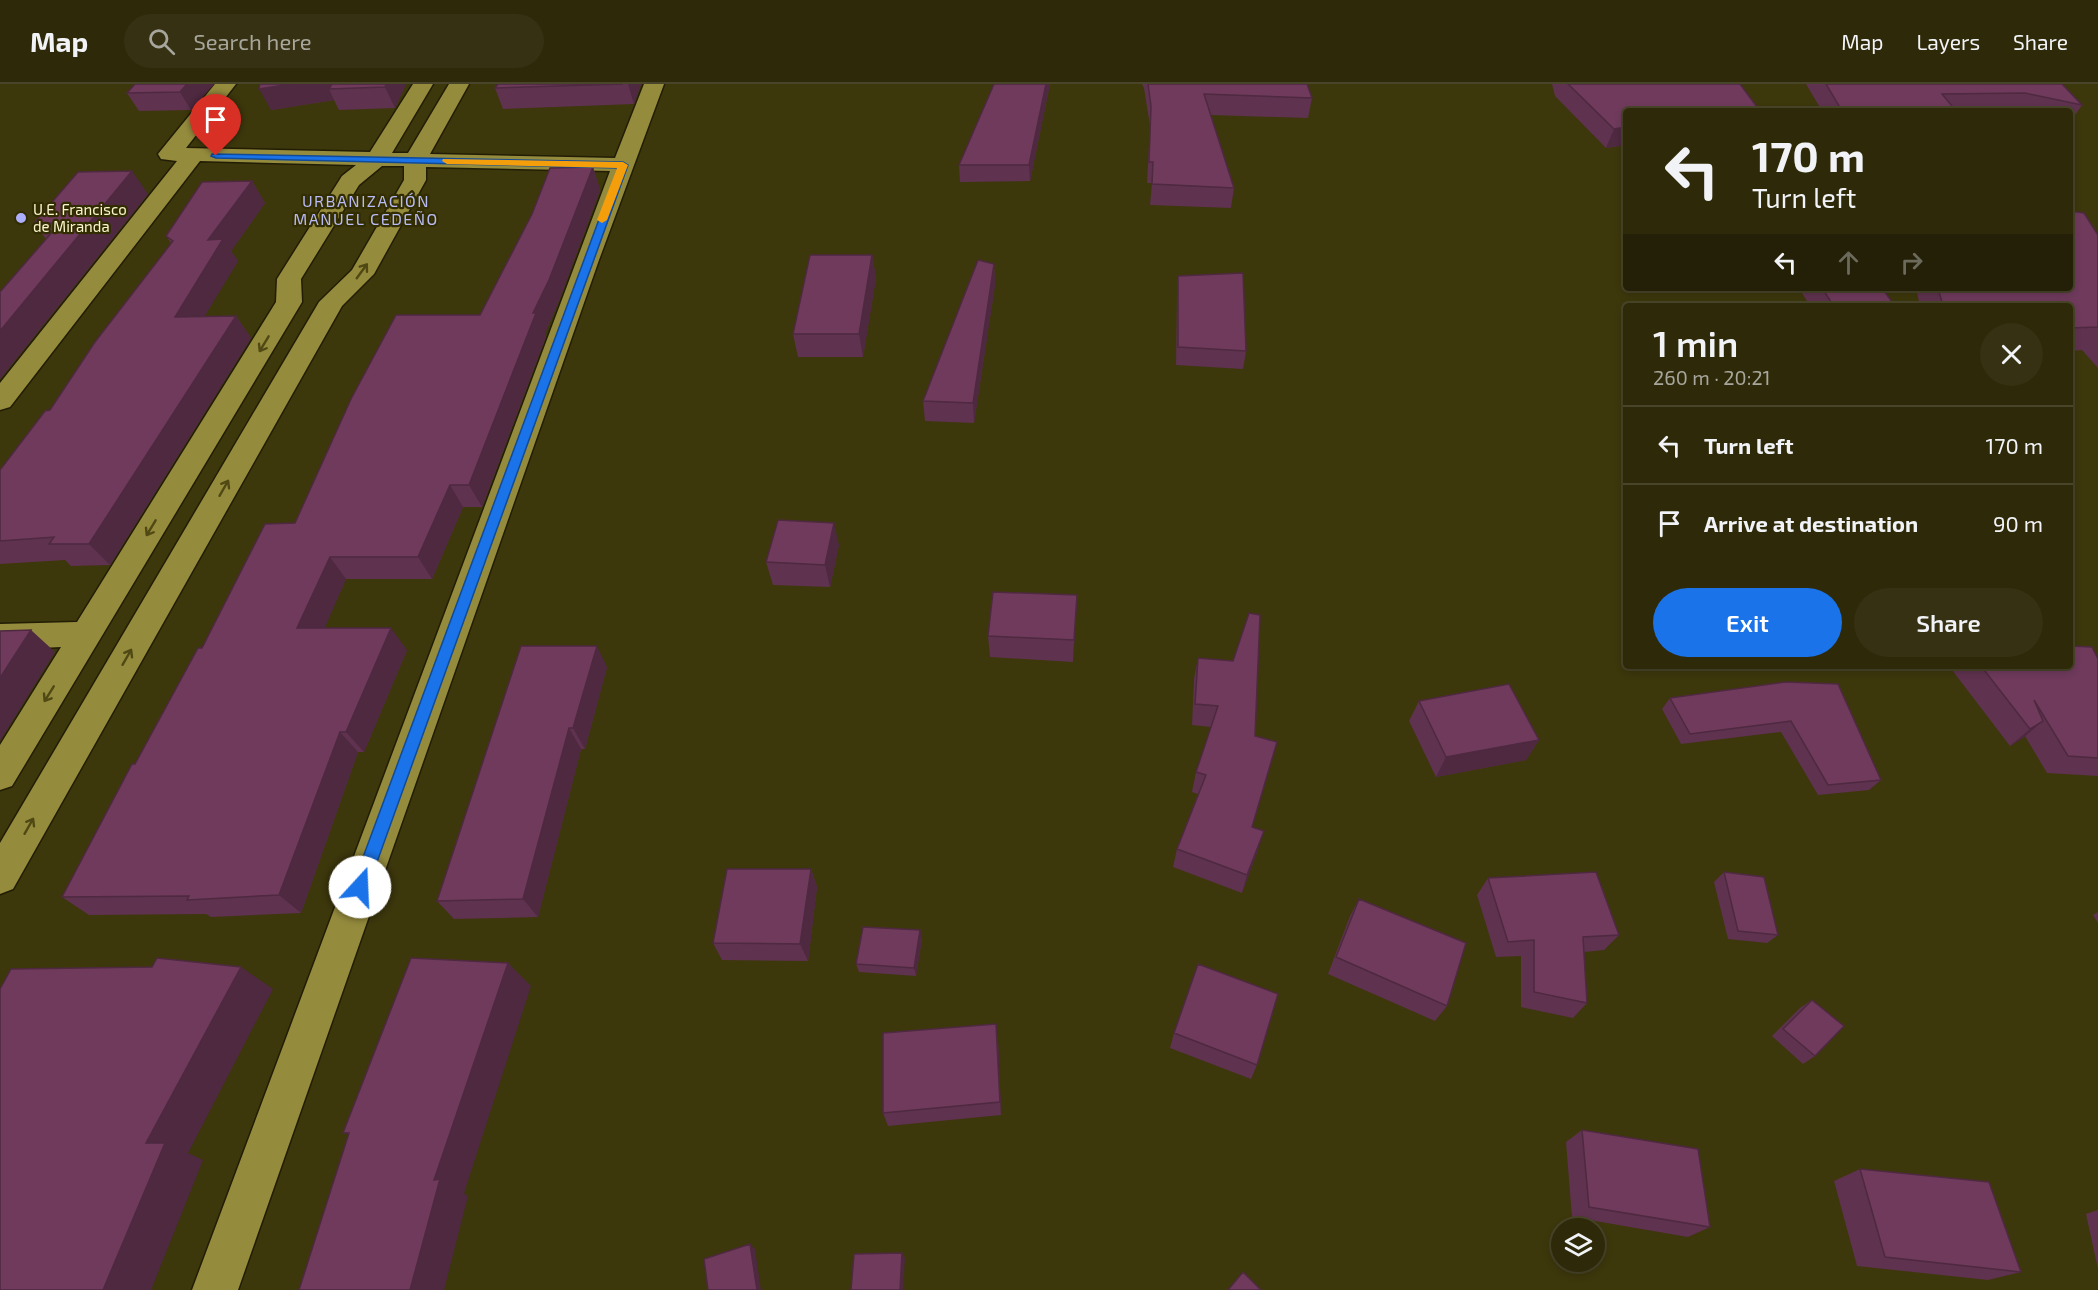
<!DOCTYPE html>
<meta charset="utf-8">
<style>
body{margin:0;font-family:"Exo 2",sans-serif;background:#363112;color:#f1f3f6;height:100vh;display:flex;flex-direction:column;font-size:22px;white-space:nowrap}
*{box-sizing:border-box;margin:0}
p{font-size:20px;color:#a7a69c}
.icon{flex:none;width:33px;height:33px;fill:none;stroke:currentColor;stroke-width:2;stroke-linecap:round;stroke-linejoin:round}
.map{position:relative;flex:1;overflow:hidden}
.panel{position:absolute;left:1623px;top:219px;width:450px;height:366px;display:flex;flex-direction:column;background:#2e2909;border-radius:6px;box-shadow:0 3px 9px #0003,0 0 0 2px #49452a}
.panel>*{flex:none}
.guide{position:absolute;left:1623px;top:24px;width:450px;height:183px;border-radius:6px;box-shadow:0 3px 9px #0003,0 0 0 2px #49452a;background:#2e2909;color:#f1f3f6;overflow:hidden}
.controls{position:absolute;left:1551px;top:1134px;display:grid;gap:12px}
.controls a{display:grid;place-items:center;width:54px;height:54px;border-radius:50%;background:#2e2909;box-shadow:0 3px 9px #0003,0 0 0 2px #49452a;font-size:30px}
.pin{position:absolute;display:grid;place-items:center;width:51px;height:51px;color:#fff;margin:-62px -26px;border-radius:50% 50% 50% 0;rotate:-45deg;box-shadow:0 0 6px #0007}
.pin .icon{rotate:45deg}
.me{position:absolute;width:66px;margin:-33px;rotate:20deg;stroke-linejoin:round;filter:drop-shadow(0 0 4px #0008)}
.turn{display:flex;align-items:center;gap:21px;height:126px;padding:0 30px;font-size:27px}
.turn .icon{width:78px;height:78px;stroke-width:2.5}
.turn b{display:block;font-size:42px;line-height:51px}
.lanes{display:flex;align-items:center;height:57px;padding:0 30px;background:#0003;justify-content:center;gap:30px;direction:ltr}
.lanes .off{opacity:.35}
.round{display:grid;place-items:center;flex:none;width:63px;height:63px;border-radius:32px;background:#363112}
.head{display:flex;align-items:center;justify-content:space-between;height:102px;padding:0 30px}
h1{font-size:36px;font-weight:600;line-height:45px}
.button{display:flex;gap:12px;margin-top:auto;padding:12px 30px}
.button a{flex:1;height:69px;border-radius:36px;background:#1a73e8;color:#fff;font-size:24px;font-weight:600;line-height:69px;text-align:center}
.button a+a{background:#363112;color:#f1f3f6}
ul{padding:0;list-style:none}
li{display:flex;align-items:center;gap:18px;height:78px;padding:0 30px;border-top:2px solid #49452a}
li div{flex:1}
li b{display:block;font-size:22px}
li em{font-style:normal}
header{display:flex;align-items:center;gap:36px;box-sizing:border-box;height:84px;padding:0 30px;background:#2e2909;border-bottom:2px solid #49452a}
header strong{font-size:28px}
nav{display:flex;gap:33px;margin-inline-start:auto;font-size:21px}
.search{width:420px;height:54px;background:#363112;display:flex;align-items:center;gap:15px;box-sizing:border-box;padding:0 21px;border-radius:33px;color:#a7a69c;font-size:22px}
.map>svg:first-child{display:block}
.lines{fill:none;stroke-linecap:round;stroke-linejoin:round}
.street-casing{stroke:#221e06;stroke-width:3}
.street{fill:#958b3d;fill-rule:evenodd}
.wall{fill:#5f324f}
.shaded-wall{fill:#4e2940}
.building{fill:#6f3a5c;stroke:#4e2940;stroke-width:1.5}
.oneway{stroke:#504913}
.route{fill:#1a73e8;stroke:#114b97;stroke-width:1.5}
.slow{fill:#f59e0b}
.poi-dot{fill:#adaffb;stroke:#322d01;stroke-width:2}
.labels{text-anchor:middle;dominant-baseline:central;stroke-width:4.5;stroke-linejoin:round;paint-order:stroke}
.far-poi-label{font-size:15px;fill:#faf6cf;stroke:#322d01;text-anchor:start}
.far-neighbourhood-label{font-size:16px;letter-spacing:1.5px;fill:#b8baf3;stroke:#322d01}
</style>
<header>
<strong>Map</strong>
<div class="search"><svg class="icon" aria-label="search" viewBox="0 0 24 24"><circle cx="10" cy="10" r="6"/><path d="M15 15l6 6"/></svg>Search here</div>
<nav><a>Map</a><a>Layers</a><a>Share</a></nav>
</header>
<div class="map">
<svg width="2098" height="1206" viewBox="0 0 2098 1206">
<rect width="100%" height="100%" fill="#3d370c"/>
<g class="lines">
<g class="street-casing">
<path id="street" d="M 215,0 L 236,0 L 186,64 L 370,68 L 413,0 L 433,0 L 392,69 L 408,69 L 449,0 L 469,0 L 430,70 L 615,74 L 644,0 L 664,0 L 599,176 L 238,1206 L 192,1206 L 610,87 L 426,83 L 426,96 L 374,190 L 342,222 L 13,805 L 0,810 L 0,759 L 319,218 L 352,186 L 404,96 L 404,82 L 382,82 L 359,101 L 301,195 L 302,218 L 12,702 L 0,706 L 0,661 L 61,563 L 0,566 L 0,540 L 77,538 L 276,218 L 277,195 L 342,92 L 356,81 L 200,77 L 10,323 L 0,326 L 0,299 L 177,77 L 161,75 L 158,70 Z"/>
</g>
<use href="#street" class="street"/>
</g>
<path class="wall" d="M 214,0 L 191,26 L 139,27 L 127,9 Z
M 260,0 L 406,0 L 395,24 L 339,26 L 334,16 L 271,26 Z
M 498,0 L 641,0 L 634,20 L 503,25 L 495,4 Z
M 993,0 L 1050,0 L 1030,97 L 960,98 L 959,81 L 993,3 Z
M 1142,0 L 1307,0 L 1312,14 L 1308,34 L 1211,31 L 1234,104 L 1231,124 L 1150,121 L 1152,99 L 1147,99 L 1150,42 L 1144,4 Z
M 1552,0 L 1740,0 L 1626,27 L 1626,61 L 1606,64 L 1555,12 Z
M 1806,0 L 2062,0 L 2082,21 L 2070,38 L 2070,27 L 1822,27 Z
M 593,83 L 600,106 L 558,219 L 545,249 L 546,252 L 482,423 L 463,423 L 432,495 L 346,495 L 324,544 L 407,566 L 364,668 L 358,668 L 301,829 L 211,833 L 206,830 L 89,831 L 62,813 L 135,680 L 202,564 L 295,439 L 480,231 Z
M 252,97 L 265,119 L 231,167 L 238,177 L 204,232 L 236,232 L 251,254 L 110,481 L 71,482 L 65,476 L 0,480 L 0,386 L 50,326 L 171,159 L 166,152 Z
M 148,110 L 0,295 L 0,208 L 46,155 L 34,139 Z
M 2098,151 L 2098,284 L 2082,266 L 2070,267 L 2070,222 L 1920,222 L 1916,204 L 2070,204 Z
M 872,171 L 876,194 L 863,273 L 798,273 L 793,250 Z
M 994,180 L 995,201 L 974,339 L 925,337 L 923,317 Z
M 1178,192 L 1246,267 L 1243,285 L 1176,281 L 1177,210 Z
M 1799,204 L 1882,204 L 1895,222 L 1810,222 Z
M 839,461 L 830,503 L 773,501 L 766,478 Z
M 1077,511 L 1073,578 L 990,573 L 988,552 Z
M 1198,574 L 1233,577 L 1252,743 L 1258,766 L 1242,809 L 1173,783 L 1177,765 L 1198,710 L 1192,708 L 1196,688 L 1211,643 L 1192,641 L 1194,595 Z
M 2098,575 L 2098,692 L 2047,689 L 2025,652 L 2010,662 L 1949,582 L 2070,582 Z
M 607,583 L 585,665 L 581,665 L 538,833 L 454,835 L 437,817 Z
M 1838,600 L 1881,696 L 1869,706 L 1818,711 L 1781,648 L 1681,660 L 1662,625 L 1670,614 Z
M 1419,617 L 1539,656 L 1526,676 L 1436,693 L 1409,637 Z
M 811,785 L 817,803 L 808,877 L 722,876 L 713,859 Z
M 1724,788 L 1778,851 L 1767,859 L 1728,855 L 1714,798 Z
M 1488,794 L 1619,851 L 1604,866 L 1584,868 L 1587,919 L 1573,934 L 1521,923 L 1521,872 L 1496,873 L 1477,811 Z
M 1359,815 L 1447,922 L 1435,937 L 1328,890 L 1350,832 Z
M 2098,828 L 2098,839 L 2093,831 Z
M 922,855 L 916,892 L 859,888 L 856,880 Z
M 1812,916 L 1815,972 L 1803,980 L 1772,952 L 1800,924 Z
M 1174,949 L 1257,981 L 1251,995 L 1170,964 Z
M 998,956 L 1001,1031 L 888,1042 L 883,1029 Z
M 1582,1046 L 1710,1143 L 1688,1153 L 1572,1133 L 1566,1058 Z
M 1860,1085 L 2021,1188 L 1988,1196 L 1857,1182 L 1834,1097 Z
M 2098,1126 L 2098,1185 L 2086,1130 Z"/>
<path class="shaded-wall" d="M 187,0 L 214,0 L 191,26 L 180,8 Z
M 291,0 L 339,0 L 329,5 L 334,16 L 271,26 L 259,5 Z
M 386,0 L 406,0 L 395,24 L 385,3 Z
M 628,0 L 641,0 L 634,20 Z
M 1046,0 L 1050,0 L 1030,97 L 1029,81 Z
M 1626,43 L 1626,61 L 1606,64 L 1614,45 Z
M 593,83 L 600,106 L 558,219 L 545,249 L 546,252 L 482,423 L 469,401 L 533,229 Z
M 132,87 L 148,110 L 0,295 L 0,247 Z
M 252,97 L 265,119 L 231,167 L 238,177 L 191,255 L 175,233 L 208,156 Z
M 872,171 L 876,194 L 863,273 L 859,250 Z
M 994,180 L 995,201 L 974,339 L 973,319 Z
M 236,232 L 251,254 L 110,481 L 89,460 Z
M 450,401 L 463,423 L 432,495 L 418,473 Z
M 834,439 L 839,461 L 830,503 L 825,481 Z
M 330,473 L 346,495 L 315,566 L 297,544 Z
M 1077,511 L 1076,533 L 1073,578 L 1074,556 Z
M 391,544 L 407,566 L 364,668 L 346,648 Z
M 31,546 L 55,568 L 0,657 L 0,594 Z
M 597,562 L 607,583 L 585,665 L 573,644 Z
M 2043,637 L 2023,654 L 2010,662 L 2030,645 Z
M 569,644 L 581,665 L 538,833 L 523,815 Z
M 340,648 L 358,668 L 301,829 L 279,811 Z
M 1539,656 L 1526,676 L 1436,693 L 1446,673 Z
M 1264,747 L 1258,766 L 1242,809 L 1247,791 Z
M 811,785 L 817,803 L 808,877 L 800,860 Z
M 920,846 L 922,855 L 916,892 L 914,884 Z
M 508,879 L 531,902 L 464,1109 L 468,1112 L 444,1206 L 410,1206 L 434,1096 Z
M 241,883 L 273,905 L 188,1069 L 203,1076 L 151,1206 L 103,1206 L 146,1059 Z
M 996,940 L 998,956 L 1001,1031 L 1000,1018 Z
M 750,1160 L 755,1165 L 761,1206 L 757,1206 Z
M 902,1169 L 905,1174 L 903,1206 L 900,1206 Z"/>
<path class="building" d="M 135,0 L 187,0 L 180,8 L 127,9 Z
M 260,0 L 291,0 L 259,5 Z
M 332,0 L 386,0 L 385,3 L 329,5 Z
M 498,0 L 623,0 L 495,4 Z
M 994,0 L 1046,0 L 1029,81 L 959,81 Z
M 1148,0 L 1307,0 L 1312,14 L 1204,10 L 1234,104 L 1152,100 L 1153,78 L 1149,78 L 1151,22 Z
M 1568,0 L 1740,0 L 1760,27 L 1626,27 L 1626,43 L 1614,45 Z
M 1826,0 L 2062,0 L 2082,21 L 2025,9 L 1942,10 L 1956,27 L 1842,27 Z
M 593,83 L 549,196 L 533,229 L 536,229 L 469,401 L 450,401 L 418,473 L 330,473 L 297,544 L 391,544 L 346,648 L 340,648 L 279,811 L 187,816 L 189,812 L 62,813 L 132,680 L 135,680 L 198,564 L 202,564 L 265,440 L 295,439 L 351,315 L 396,231 L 480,231 L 532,130 L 550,84 Z
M 132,87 L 0,247 L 0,208 L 60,139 L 34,139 L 78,88 Z
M 252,97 L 208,156 L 223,155 L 175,233 L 236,232 L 89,460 L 49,460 L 54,453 L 0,457 L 0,386 L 45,327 L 50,326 L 95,258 L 173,157 L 166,152 L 202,98 Z
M 2070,127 L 2084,129 L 2098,151 L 2098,243 L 2070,244 L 2070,222 L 1943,222 L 1938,204 L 2070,204 Z
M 810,171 L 872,171 L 859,250 L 793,250 Z
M 978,176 L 994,180 L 973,319 L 923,317 Z
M 1243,189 L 1246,267 L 1178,263 L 1178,192 Z
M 1822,204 L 1882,204 L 1895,222 L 1857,222 L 1855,218 L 1831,218 Z
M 778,436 L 834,439 L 825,481 L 766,478 Z
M 993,508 L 1077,511 L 1074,556 L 988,552 Z
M 1249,529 L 1260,531 L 1255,652 L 1277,658 L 1252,743 L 1264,747 L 1247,791 L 1177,765 L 1206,691 L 1196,688 L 1218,622 L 1195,620 L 1198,574 L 1233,577 Z
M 31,546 L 0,594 L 0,547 Z
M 521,562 L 597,562 L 573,644 L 569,644 L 523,815 L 437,817 Z
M 2070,562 L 2092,563 L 2098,575 L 2098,674 L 2068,672 L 2034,616 L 2043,637 L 2030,645 L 1981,582 L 2070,582 Z
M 1786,598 L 1838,600 L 1881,696 L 1828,701 L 1791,637 L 1690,650 L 1670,614 Z
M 1509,600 L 1539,656 L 1446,673 L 1419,617 Z
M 727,785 L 811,785 L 800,860 L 713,859 Z
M 1596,788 L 1619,851 L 1583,853 L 1587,919 L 1534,908 L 1534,856 L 1508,858 L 1488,794 Z
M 1724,788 L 1764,793 L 1778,851 L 1738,847 Z
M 1359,815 L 1466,859 L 1447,922 L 1336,873 Z
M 863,843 L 920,846 L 914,884 L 856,880 Z
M 157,874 L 241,883 L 146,1059 L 165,1059 L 103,1206 L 0,1206 L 0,905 L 11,885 L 152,883 Z
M 411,874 L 508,879 L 434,1096 L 440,1095 L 410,1206 L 299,1206 L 349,1049 L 343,1049 Z
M 1198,880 L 1278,910 L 1257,981 L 1174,949 Z
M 1812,916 L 1844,942 L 1815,972 L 1783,945 Z
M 996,940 L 1000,1018 L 883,1029 L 883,949 Z
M 1582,1046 L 1698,1065 L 1710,1143 L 1589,1123 Z
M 1860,1085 L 1989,1098 L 2021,1188 L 1885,1173 Z
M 750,1160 L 757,1206 L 708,1206 L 704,1175 Z
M 902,1169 L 900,1206 L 851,1206 L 854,1170 Z
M 1243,1188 L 1261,1206 L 1228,1206 Z"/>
<defs><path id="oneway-shaft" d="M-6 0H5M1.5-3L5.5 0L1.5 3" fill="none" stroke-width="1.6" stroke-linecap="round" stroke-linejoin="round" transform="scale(1.5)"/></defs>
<g class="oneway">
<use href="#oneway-shaft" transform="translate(362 187) rotate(-54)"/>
<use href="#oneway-shaft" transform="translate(264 260) rotate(121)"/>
<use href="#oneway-shaft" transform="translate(224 404) rotate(-60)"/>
<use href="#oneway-shaft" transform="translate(151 444) rotate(121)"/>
<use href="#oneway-shaft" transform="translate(127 573) rotate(-60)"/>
<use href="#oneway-shaft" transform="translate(49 610) rotate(122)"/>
<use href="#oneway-shaft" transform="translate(29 742) rotate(-60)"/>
</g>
<path class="route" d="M 212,70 L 623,78 L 628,81 L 368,803 L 365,808 L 360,810 L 355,808 L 352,803 L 618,84 L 216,74 L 211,72 Z"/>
<path class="slow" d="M 443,75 L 623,78 L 628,81 L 607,136 L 602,139 L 597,136 L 617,84 L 447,80 L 442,77 Z"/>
<circle class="poi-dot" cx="21" cy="134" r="6"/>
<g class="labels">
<g class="far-poi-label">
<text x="33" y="125">U.E. Francisco<tspan x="33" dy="17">de Miranda</tspan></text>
</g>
<g class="far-neighbourhood-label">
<text x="366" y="116">URBANIZACIÓN<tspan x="366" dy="18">MANUEL CEDEÑO</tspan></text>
</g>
</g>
</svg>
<div class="controls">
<a><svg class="icon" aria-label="layers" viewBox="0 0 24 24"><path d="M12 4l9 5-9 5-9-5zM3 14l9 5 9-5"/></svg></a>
</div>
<div class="pin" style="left:216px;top:72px;background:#d93025"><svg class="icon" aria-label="arrive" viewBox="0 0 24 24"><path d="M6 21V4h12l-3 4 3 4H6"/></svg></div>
<svg class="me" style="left:360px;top:803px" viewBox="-20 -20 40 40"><circle r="19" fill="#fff"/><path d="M0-13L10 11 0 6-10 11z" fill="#1a73e8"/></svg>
<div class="guide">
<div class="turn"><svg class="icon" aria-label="left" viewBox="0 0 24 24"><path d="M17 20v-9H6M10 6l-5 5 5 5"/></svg><div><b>170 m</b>Turn left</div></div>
<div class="lanes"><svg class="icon" aria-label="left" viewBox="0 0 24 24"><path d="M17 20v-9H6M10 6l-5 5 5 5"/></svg><svg class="icon off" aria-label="ahead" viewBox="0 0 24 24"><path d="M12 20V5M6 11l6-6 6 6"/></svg><svg class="icon off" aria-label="right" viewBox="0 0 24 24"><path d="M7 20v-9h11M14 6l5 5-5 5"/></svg></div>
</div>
<section class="panel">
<div class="head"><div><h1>1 min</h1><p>260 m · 20:21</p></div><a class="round"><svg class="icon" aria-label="close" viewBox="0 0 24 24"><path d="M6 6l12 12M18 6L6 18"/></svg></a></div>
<ul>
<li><svg class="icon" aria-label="left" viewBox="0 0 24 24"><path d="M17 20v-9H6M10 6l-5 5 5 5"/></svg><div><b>Turn left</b></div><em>170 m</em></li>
<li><svg class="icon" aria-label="arrive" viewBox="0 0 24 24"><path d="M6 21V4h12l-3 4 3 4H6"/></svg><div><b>Arrive at destination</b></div><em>90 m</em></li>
</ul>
<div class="button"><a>Exit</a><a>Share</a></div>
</section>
</div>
